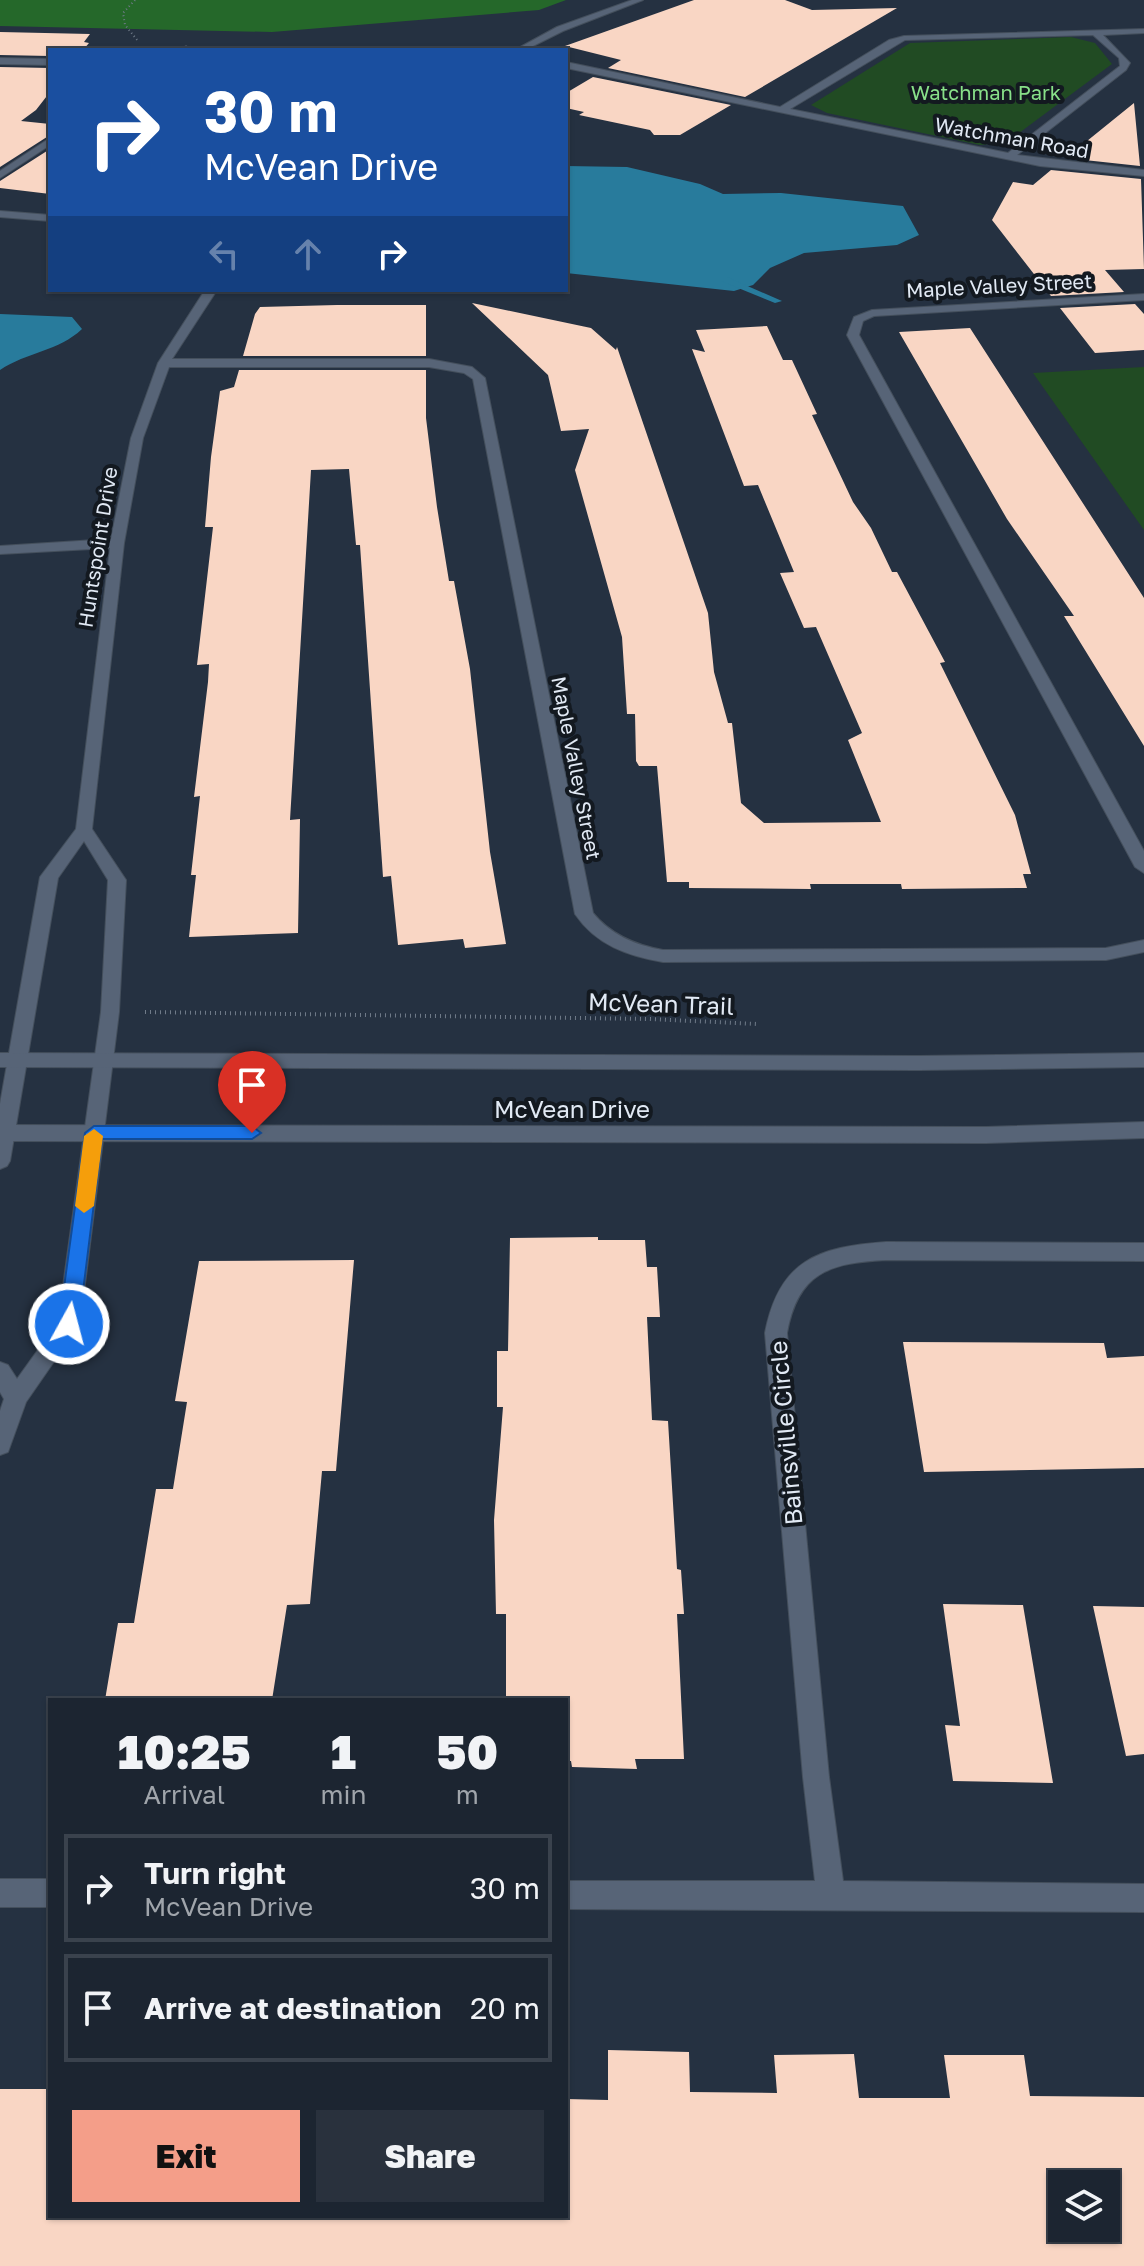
<!DOCTYPE html>
<style>
body{margin:0;font-family:"Golos Text",sans-serif;background:#29313d;color:#f1f3f6;height:100vh;display:flex;flex-direction:column;font-size:30px;white-space:nowrap}
*{box-sizing:border-box;margin:0}
p{font-size:26px;color:#a0a5ab}
.icon{flex:none;width:44px;height:44px;fill:none;stroke:currentColor;stroke-width:2;stroke-linecap:round;stroke-linejoin:round}
.map{position:relative;flex:1;overflow:hidden}
.sheet{position:absolute;left:48px;top:1698px;width:520px;height:520px;display:flex;flex-direction:column;background:#1c2531;border-radius:0px;box-shadow:0 2px 6px #0004,0 0 0 2px #3a424d}
.sheet>*{flex:none}
.banner{position:absolute;left:48px;top:48px;width:520px;height:244px;border-radius:0px;box-shadow:0 2px 6px #0004,0 0 0 2px #3a424d;background:#1a4fa0;color:#fff;overflow:hidden}
.fabs{position:absolute;left:1048px;top:2170px;display:grid;gap:16px}
.fabs a{display:grid;place-items:center;width:72px;height:72px;border-radius:0px;background:#1c2531;box-shadow:0 2px 6px #0004,0 0 0 2px #3a424d;font-size:40px}
.pin{position:absolute;display:grid;place-items:center;width:68px;height:68px;color:#fff;margin:-82px -34px;border-radius:50% 50% 50% 0;rotate:-45deg;box-shadow:0 0 8px #0007}
.pin .icon{rotate:45deg}
.me{position:absolute;width:88px;margin:-44px;rotate:7deg;stroke-linejoin:round;filter:drop-shadow(0 0 6px #0008)}
.turn{display:flex;align-items:center;gap:28px;height:168px;padding:0 24px;font-size:36px}
.turn .icon{width:104px;height:104px;stroke-width:2.5}
.turn b{display:block;font-size:56px;line-height:68px}
.lanes{display:flex;align-items:center;height:76px;padding:0 24px;background:#0003;justify-content:center;gap:40px;direction:ltr}
.lanes .off{opacity:.35}
.eta{display:flex;justify-content:space-evenly;align-items:center;height:136px;text-align:center}
.eta b{font-size:48px;font-weight:800;line-height:56px}
.cta{display:flex;gap:16px;margin-top:auto;padding:16px 24px}
.cta a{flex:1;height:92px;border-radius:0px;background:#f49e89;color:#111;font-size:32px;font-weight:800;line-height:92px;text-align:center}
.cta a+a{background:#29313d;color:#f1f3f6}
ul{padding:0;list-style:none}
li{display:flex;align-items:center;gap:24px;height:108px;margin:0 16px 12px;padding:0 8px;border:4px solid #3a424d;border-radius:0px}
li div{flex:1}
li b{display:block;font-size:30px}
li em{font-style:normal}
.map>svg:first-child{display:block}
.green{fill:#214b23}
.forest{fill:#25682a}
.water{fill:#287b9c}
.lines{fill:none;stroke-linecap:round;stroke-linejoin:round}
.stream{fill:#287b9c;fill-rule:evenodd}
.building{fill:#f9d6c4;fill-rule:evenodd}
.minor-casing{stroke:#444f5c;stroke-width:2}
.secondary-casing{stroke:#444f5c;stroke-width:2}
.path-far1{stroke:#707b89;stroke-width:2;stroke-dasharray:1 3;stroke-linecap:butt}
.path{stroke:#707b89;stroke-width:4;stroke-dasharray:1 4;stroke-linecap:butt}
.minor{fill:#576477;fill-rule:evenodd}
.secondary{fill:#576477;fill-rule:evenodd}
.route{fill:#1a73e8;stroke:#114b97;stroke-width:2}
.slow{fill:#f59e0b}
.labels{text-anchor:middle;dominant-baseline:central;stroke-width:8;stroke-linejoin:round;paint-order:stroke}
.far-park-label{font-size:20px;fill:#88e089;stroke:#131920}
.far-street-label{font-size:20px;fill:#e1e9f4;stroke:#131920}
.street-label{font-size:24px;fill:#e1e9f4;stroke:#131920}
</style>
<div class="map">
<svg width="1144" height="2266" viewBox="0 0 1144 2266">
<rect width="100%" height="100%" fill="#253141"/>
<path class="green" d="M 1071,37 L 1095,43 L 1112,64 L 1007,142 L 980,145 L 827,113 L 811,105 L 910,43 Z
M 1144,367 L 1144,530 L 1033,373 Z"/>
<path class="forest" d="M 0,0 L 566,0 L 539,10 L 272,32 L 0,26 Z"/>
<path class="water" d="M 566,166 L 627,167 L 700,184 L 723,194 L 781,193 L 903,206 L 919,235 L 897,245 L 804,253 L 770,268 L 753,285 L 734,291 L 566,273 Z
M 0,314 L 72,317 L 82,329 C 59,351 27,352 0,370 Z"/>
<g class="lines">
<path class="stream" d="M 721,277 L 727,277 L 782,301 L 775,303 L 721,281 Z"/>
</g>
<path class="building" d="M 694,0 L 785,0 L 812,10 L 897,8 L 745,97 L 608,68 L 621,60 L 565,46 Z
M 0,32 L 90,34 L 84,42 L 89,43 L 83,50 L 50,50 L 50,56 L 0,55 Z
M 0,67 L 50,68 L 50,92 L 36,110 L 21,121 L 50,124 L 50,135 L 0,167 Z
M 593,77 L 731,105 L 680,135 L 654,135 L 650,130 L 579,115 L 584,112 L 566,108 L 566,93 Z
M 1134,103 L 1140,166 L 1066,158 Z
M 50,149 L 50,194 L 0,188 L 0,181 Z
M 1051,170 L 1141,179 L 1144,269 L 1105,270 L 1124,292 L 1051,296 L 992,220 L 1013,182 L 1033,185 Z
M 472,303 L 591,328 L 616,350 L 617,347 L 708,613 L 714,672 L 728,723 L 732,723 L 741,803 L 764,823 L 881,822 L 848,740 L 862,733 L 816,627 L 804,628 L 780,573 L 794,572 L 758,485 L 744,486 L 692,349 L 705,352 L 696,330 L 767,326 L 783,360 L 792,360 L 817,414 L 812,415 L 853,502 L 871,528 L 892,572 L 897,572 L 945,662 L 940,663 L 1015,815 L 1031,874 L 1023,874 L 1027,888 L 902,889 L 901,884 L 810,884 L 811,889 L 689,888 L 689,882 L 667,882 L 657,766 L 639,766 L 636,761 L 635,714 L 627,714 L 622,637 L 575,470 L 589,429 L 561,431 L 548,375 Z
M 1135,304 L 1144,314 L 1144,350 L 1095,353 L 1060,308 Z
M 337,305 L 426,305 L 426,356 L 243,356 L 255,314 L 260,307 Z
M 970,328 L 1144,598 L 1144,746 L 1064,616 L 1074,616 L 1007,519 L 899,332 Z
M 239,370 L 426,370 L 426,418 L 437,507 L 449,581 L 454,581 L 470,669 L 490,852 L 506,944 L 465,948 L 463,939 L 398,945 L 391,876 L 383,877 L 360,545 L 356,545 L 349,469 L 311,470 L 290,820 L 300,819 L 298,933 L 189,937 L 196,875 L 191,875 L 200,796 L 194,797 L 208,682 L 209,664 L 197,665 L 213,527 L 205,527 L 211,457 L 220,391 L 234,387 Z
M 598,1237 L 598,1240 L 645,1240 L 647,1267 L 657,1267 L 660,1317 L 647,1317 L 652,1420 L 668,1421 L 677,1569 L 681,1570 L 684,1614 L 677,1614 L 684,1759 L 635,1759 L 637,1769 L 572,1767 L 571,1761 L 566,1761 L 566,1700 L 506,1700 L 506,1614 L 496,1614 L 494,1520 L 503,1407 L 497,1407 L 497,1351 L 508,1351 L 510,1238 Z
M 354,1260 L 336,1471 L 322,1471 L 310,1604 L 287,1605 L 272,1700 L 105,1700 L 118,1623 L 134,1623 L 156,1489 L 173,1489 L 187,1402 L 175,1401 L 199,1261 Z
M 903,1342 L 1104,1343 L 1107,1358 L 1144,1356 L 1144,1468 L 924,1472 Z
M 943,1604 L 1023,1605 L 1053,1783 L 953,1781 L 945,1725 L 960,1726 Z
M 1093,1606 L 1144,1607 L 1144,1754 L 1126,1756 Z
M 608,2050 L 689,2052 L 690,2092 L 777,2093 L 774,2055 L 854,2054 L 859,2098 L 950,2098 L 944,2055 L 1024,2055 L 1030,2096 L 1144,2097 L 1144,2266 L 0,2266 L 0,2089 L 50,2089 L 50,2216 L 566,2216 L 566,2099 L 608,2100 ZM 1062,2184 L 1106,2184 L 1106,2228 L 1062,2228 Z"/>
<g class="lines">
<g class="minor-casing">
<path id="minor" d="M 632,0 L 643,0 L 563,31 L 525,50 L 515,50 L 557,27 Z
M 1144,29 L 1144,33 L 1103,35 L 1130,63 L 1126,70 L 1017,155 L 1144,170 L 1144,176 L 1040,166 L 566,68 L 566,62 L 780,107 L 889,40 L 904,36 ZM 1093,35 L 1119,58 L 1120,66 L 1008,153 L 790,109 L 905,40 Z
M 186,46 L 190,50 L 181,50 Z
M 0,58 L 50,59 L 50,65 L 0,64 Z
M 50,138 L 50,145 L 0,178 L 0,171 Z
M 0,211 L 50,215 L 50,221 L 0,217 Z
M 205,290 L 217,290 L 172,359 L 429,359 L 472,367 L 485,378 L 593,913 C 611,935 635,945 663,950 L 1106,948 L 1144,940 L 1144,952 L 1106,960 L 663,962 C 628,956 596,945 575,914 L 473,379 L 464,373 L 429,367 L 169,367 L 143,438 L 124,543 L 92,829 L 126,880 L 119,1012 L 80,1324 L 26,1402 L 8,1452 L 0,1455 L 0,1411 L 4,1399 L 0,1392 L 0,1362 L 8,1365 L 17,1379 L 58,1322 L 101,1012 L 108,880 L 84,841 L 58,878 L 10,1161 L 7,1166 L 0,1169 L 0,1104 L 40,877 L 76,829 L 110,548 L 0,554 L 0,546 L 111,539 L 131,438 L 158,363 Z
M 1144,294 L 1144,300 L 874,316 L 863,321 L 859,335 L 1144,851 L 1144,873 L 1135,867 L 847,335 L 854,317 L 872,310 Z
M 886,1242 L 1144,1243 L 1144,1261 L 886,1260 C 830,1263 798,1272 787,1333 L 829,1777 L 843,1881 L 1144,1884 L 1144,1912 L 566,1909 L 566,1881 L 815,1881 L 803,1777 L 765,1333 C 779,1260 818,1247 886,1242 Z
M 0,1879 L 50,1879 L 50,1907 L 0,1907 Z"/>
</g>
<g class="secondary-casing">
<path id="secondary" d="M 0,1053 L 919,1056 L 1144,1053 L 1144,1067 L 919,1070 L 0,1067 Z
M 1144,1122 L 1144,1138 L 986,1143 L 0,1141 L 0,1125 L 986,1127 Z"/>
</g>
<path class="path-far1" d="M 135,0 L 123,13 L 125,25 L 138,41"/>
<path class="path" d="M 145,1012 L 649,1019 L 758,1024"/>
<use href="#minor" class="minor"/>
<use href="#secondary" class="secondary"/>
</g>
<path class="route" d="M 94,1126 L 252,1126 L 261,1133 L 252,1139 L 102,1139 L 79,1324 L 69,1333 L 59,1324 L 85,1133 Z"/>
<path class="slow" d="M 94,1129 L 103,1136 L 94,1206 L 84,1213 L 75,1206 L 84,1136 Z"/>
<g class="labels">
<g class="far-park-label">
<text x="986" y="92">Watchman Park</text>
</g>
<g class="far-street-label">
<text transform="translate(1012 137) rotate(10)">Watchman Road</text>
<text transform="translate(999 285) rotate(-3)">Maple Valley Street</text>
<text transform="translate(97 547) rotate(-81)">Huntspoint Drive</text>
<text transform="translate(577 768) rotate(79)">Maple Valley Street</text>
</g>
<g class="street-label">
<text transform="translate(661 1003) rotate(2)">McVean Trail</text>
<text x="572" y="1108">McVean Drive</text>
<text transform="translate(785 1433) rotate(-95)">Bainsville Circle</text>
</g>
</g>
</svg>
<div class="fabs">
<a><svg class="icon" aria-label="layers" viewBox="0 0 24 24"><path d="M12 4l9 5-9 5-9-5zM3 14l9 5 9-5"/></svg></a>
</div>
<div class="pin" style="left:252px;top:1133px;background:#d93025"><svg class="icon" aria-label="arrive" viewBox="0 0 24 24"><path d="M6 21V4h12l-3 4 3 4H6"/></svg></div>
<svg class="me" style="left:69px;top:1324px" viewBox="-20 -20 40 40"><circle r="17" fill="#1a73e8" stroke="#fff" stroke-width="3"/><path d="M0-11L8 9 0 5-8 9z" fill="#fff"/></svg>
<div class="banner">
<div class="turn"><svg class="icon" aria-label="right" viewBox="0 0 24 24"><path d="M7 20v-9h11M14 6l5 5-5 5"/></svg><div><b>30 m</b>McVean Drive</div></div>
<div class="lanes"><svg class="icon off" aria-label="left" viewBox="0 0 24 24"><path d="M17 20v-9H6M10 6l-5 5 5 5"/></svg><svg class="icon off" aria-label="ahead" viewBox="0 0 24 24"><path d="M12 20V5M6 11l6-6 6 6"/></svg><svg class="icon" aria-label="right" viewBox="0 0 24 24"><path d="M7 20v-9h11M14 6l5 5-5 5"/></svg></div>
</div>
<section class="sheet">
<div class="eta">
<div><b>10:25</b><p>Arrival</p></div>
<div><b>1</b><p>min</p></div>
<div><b>50</b><p>m</p></div>
</div>
<ul>
<li><svg class="icon" aria-label="right" viewBox="0 0 24 24"><path d="M7 20v-9h11M14 6l5 5-5 5"/></svg><div><b>Turn right</b><p>McVean Drive</p></div><em>30 m</em></li>
<li><svg class="icon" aria-label="arrive" viewBox="0 0 24 24"><path d="M6 21V4h12l-3 4 3 4H6"/></svg><div><b>Arrive at destination</b></div><em>20 m</em></li>
</ul>
<div class="cta"><a>Exit</a><a>Share</a></div>
</section>
</div>
